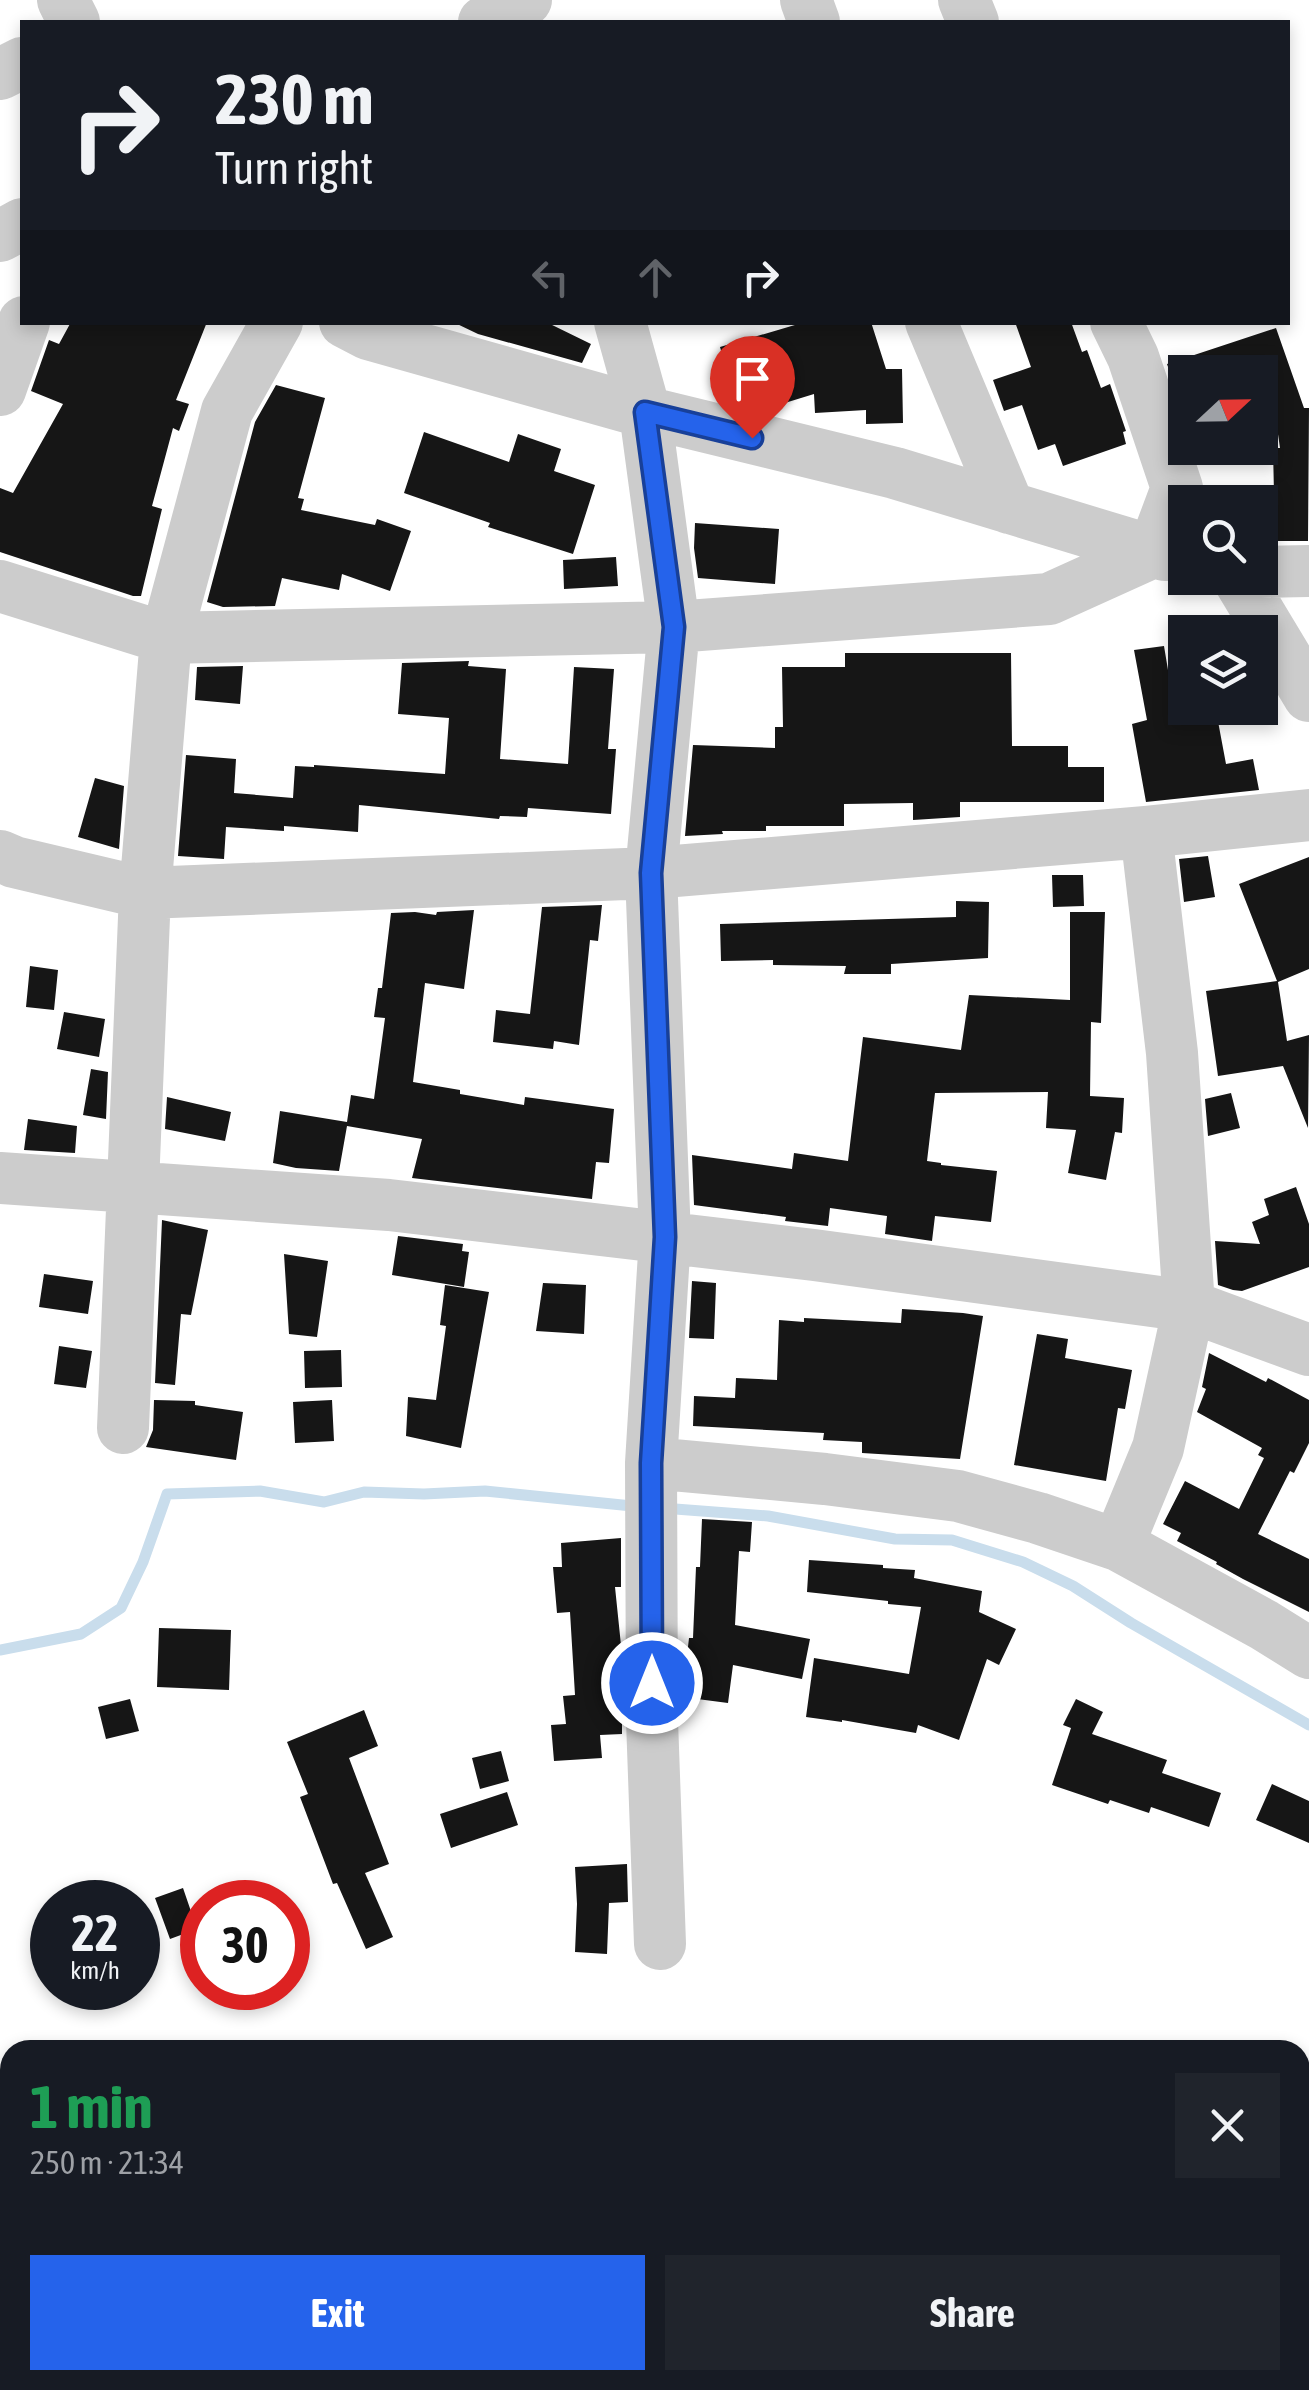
<!DOCTYPE html>
<meta charset="utf-8">
<style>
body{margin:0;font-family:"Asap Condensed",sans-serif;background:#20242c;color:#f1f3f6;height:100vh;display:flex;flex-direction:column;font-size:38px;white-space:nowrap}
*{box-sizing:border-box;margin:0}
p{font-size:32px;color:#9ea1a6}
.icon{flex:none;width:55px;height:55px;fill:none;stroke:currentColor;stroke-width:2;stroke-linecap:round;stroke-linejoin:round}
.map{position:relative;flex:1;overflow:hidden}
.details{position:absolute;left:0px;top:2040px;width:1310px;height:350px;display:flex;flex-direction:column;background:#171b24;border-radius:30px 30px 0 0;box-shadow:0 5px 15px #0003}
.details>*{flex:none}
.guide{position:absolute;left:20px;top:20px;width:1270px;height:305px;border-radius:0px;box-shadow:0 5px 15px #0003;background:#171b24;color:#f1f3f6;overflow:hidden}
.needle{width:65px;rotate:68deg}
.controls{position:absolute;left:1168px;top:355px;display:grid;gap:20px}
.controls a{display:grid;place-items:center;width:110px;height:110px;border-radius:0px;background:#171b24;box-shadow:0 5px 15px #0003;font-size:50px}
.speed{position:absolute;left:30px;top:1880px;display:flex;gap:20px;font-size:50px;font-weight:700;text-align:center}
.speed>*{display:grid;place-content:center;width:130px;height:130px;border-radius:50%;background:#171b24;box-shadow:0 5px 15px #0003;line-height:1}
.speed small{font-size:25px;font-weight:400}
.speed .limit{border:15px solid #d22;background:#fff;color:#111}
.pin{position:absolute;display:grid;place-items:center;width:85px;height:85px;color:#fff;margin:-102px -42px;border-radius:50% 50% 50% 0;rotate:-45deg;box-shadow:0 0 10px #0007}
.pin .icon{rotate:45deg}
.me{position:absolute;width:110px;margin:-55px;rotate:0deg;stroke-linejoin:round;filter:drop-shadow(0 0 8px #0008)}
.turn{display:flex;align-items:center;gap:35px;height:210px;padding:0 30px;font-size:45px}
.turn .icon{width:130px;height:130px;stroke-width:2.5}
.turn b{display:block;font-size:70px;line-height:85px}
.lanes{display:flex;align-items:center;height:95px;padding:0 30px;background:#0003;justify-content:center;gap:50px;direction:ltr}
.lanes .off{opacity:.35}
.round{display:grid;place-items:center;flex:none;width:105px;height:105px;border-radius:0px;background:#20242c}
.head{display:flex;align-items:center;justify-content:space-between;height:170px;padding:0 30px}
h1{font-size:60px;font-weight:700;line-height:75px;color:#1e9e55}
.button{display:flex;gap:20px;margin-top:auto;padding:20px 30px}
.button a{flex:1;height:115px;border-radius:0px;background:#2563eb;color:#fff;font-size:40px;font-weight:700;line-height:115px;text-align:center}
.button a+a{background:#20242c;color:#f1f3f6}
.map>svg:first-child{display:block}
.lines{fill:none;stroke-linecap:round;stroke-linejoin:round}
.stream{stroke:#c9ddec;stroke-width:11}
.building{fill:#161616}
.minor{stroke:#ccc;stroke-width:52}
.route-casing{stroke:#184099;stroke-width:25}
.route{stroke:#2563eb;stroke-width:18}
</style>
<div class="map">
<svg width="1309" height="2390" viewBox="0 0 1309 2390">
<rect width="100%" height="100%" fill="#fff"/>
<g class="lines">
<path class="stream" d="M 662,1508 L 768,1516 L 895,1539 L 952,1540 L 1023,1562 L 1073,1586 L 1131,1623 L 1309,1725
M 0,1650 L 81,1634 L 121,1608 L 143,1562 L 167,1494 L 260,1491 L 324,1502 L 364,1492 L 424,1494 L 485,1491 L 632,1506"/>
</g>
<path class="building" d="M 71,322 L 207,322 L 176,400 L 189,404 L 179,431 L 173,428 L 152,506 L 162,509 L 141,596 L 133,596 L 0,552 L 0,488 L 13,493 L 63,404 L 31,391 L 49,340 L 59,344 Z
M 453,322 L 546,322 L 591,344 L 582,363 L 478,334 Z
M 805,322 L 871,322 L 886,369 L 902,369 L 903,423 L 866,424 L 866,410 L 815,413 L 814,394 L 762,410 L 759,409 L 754,391 L 735,397 L 720,347 Z
M 1015,322 L 1071,322 L 1082,352 L 1087,350 L 1101,388 L 1110,384 L 1126,431 L 1123,432 L 1126,444 L 1063,466 L 1055,444 L 1038,450 L 1022,405 L 1004,411 L 993,380 L 1031,367 Z
M 1276,328 L 1304,408 L 1309,408 L 1308,541 L 1275,541 L 1273,448 L 1280,448 L 1269,372 L 1185,372 L 1185,410 L 1183,410 L 1167,364 Z
M 276,385 L 325,398 L 298,498 L 304,499 L 301,510 L 375,525 L 377,519 L 411,531 L 390,591 L 342,574 L 339,590 L 282,578 L 275,606 L 223,607 L 207,602 L 255,422 Z
M 424,432 L 509,462 L 518,434 L 561,449 L 554,471 L 595,485 L 573,554 L 488,527 L 490,523 L 404,493 Z
M 695,523 L 779,529 L 775,584 L 698,578 L 694,548 Z
M 616,557 L 618,586 L 564,589 L 563,560 Z
M 1164,646 L 1177,724 L 1217,716 L 1226,764 L 1253,759 L 1259,790 L 1146,802 L 1132,724 L 1147,720 L 1134,650 Z
M 845,653 L 1011,653 L 1012,746 L 1068,746 L 1068,767 L 1104,767 L 1104,802 L 960,802 L 960,817 L 913,820 L 913,803 L 844,804 L 844,826 L 766,826 L 766,831 L 722,831 L 723,834 L 685,836 L 693,745 L 775,748 L 775,727 L 783,727 L 782,667 L 845,667 Z
M 469,661 L 468,666 L 506,669 L 500,759 L 568,764 L 574,667 L 614,669 L 608,749 L 616,749 L 611,814 L 528,808 L 527,817 L 500,816 L 499,819 L 359,805 L 358,832 L 284,826 L 284,831 L 226,827 L 224,859 L 178,856 L 186,755 L 236,759 L 234,793 L 293,798 L 295,766 L 314,767 L 314,765 L 445,774 L 449,718 L 398,714 L 402,663 Z
M 243,666 L 240,704 L 195,700 L 197,667 Z
M 95,778 L 124,786 L 119,849 L 78,837 Z
M 1208,856 L 1215,897 L 1184,902 L 1179,859 Z
M 1309,857 L 1309,969 L 1278,982 L 1287,1041 L 1309,1035 L 1308,1128 L 1283,1066 L 1218,1076 L 1206,991 L 1277,981 L 1239,884 Z
M 1052,875 L 1083,875 L 1084,906 L 1053,907 Z
M 956,901 L 989,902 L 988,958 L 891,964 L 891,974 L 844,974 L 846,966 L 773,965 L 773,960 L 721,961 L 720,924 L 956,917 Z
M 602,905 L 598,941 L 590,940 L 579,1045 L 554,1041 L 553,1049 L 493,1042 L 496,1010 L 530,1014 L 542,907 Z
M 474,910 L 464,989 L 425,983 L 413,1082 L 460,1090 L 460,1094 L 524,1105 L 525,1097 L 614,1109 L 609,1163 L 596,1162 L 592,1199 L 412,1178 L 422,1139 L 347,1126 L 339,1171 L 296,1168 L 273,1163 L 280,1111 L 347,1122 L 351,1095 L 374,1099 L 385,1018 L 374,1017 L 378,988 L 382,988 L 391,913 L 415,912 L 436,915 L 437,912 Z
M 1070,912 L 1105,912 L 1101,1023 L 1091,1022 L 1090,1096 L 1124,1098 L 1122,1133 L 1115,1132 L 1106,1180 L 1068,1173 L 1076,1130 L 1046,1128 L 1048,1092 L 935,1093 L 927,1161 L 941,1163 L 941,1165 L 997,1171 L 991,1222 L 935,1216 L 932,1241 L 885,1234 L 887,1216 L 830,1208 L 828,1226 L 785,1221 L 786,1217 L 694,1205 L 692,1155 L 792,1169 L 794,1153 L 848,1161 L 863,1037 L 961,1050 L 969,995 L 1070,1000 Z
M 30,966 L 58,970 L 54,1010 L 26,1007 Z
M 64,1012 L 105,1019 L 99,1057 L 57,1049 Z
M 91,1069 L 108,1072 L 106,1119 L 83,1115 Z
M 1231,1093 L 1240,1128 L 1208,1136 L 1205,1099 Z
M 167,1097 L 231,1112 L 225,1141 L 165,1129 Z
M 28,1119 L 77,1126 L 75,1153 L 24,1150 Z
M 1296,1187 L 1309,1224 L 1309,1267 L 1242,1291 L 1233,1290 L 1218,1285 L 1215,1241 L 1260,1244 L 1252,1222 L 1269,1215 L 1264,1199 Z
M 162,1220 L 208,1230 L 191,1315 L 181,1314 L 175,1385 L 155,1383 Z
M 398,1236 L 463,1244 L 462,1251 L 469,1252 L 464,1287 L 392,1275 Z
M 284,1254 L 328,1261 L 317,1337 L 289,1334 Z
M 44,1274 L 93,1281 L 88,1314 L 39,1307 Z
M 692,1281 L 716,1283 L 714,1339 L 689,1338 Z
M 543,1283 L 586,1285 L 584,1334 L 536,1331 Z
M 445,1285 L 489,1292 L 461,1448 L 406,1436 L 408,1397 L 436,1400 L 446,1326 L 440,1325 Z
M 902,1309 L 963,1313 L 983,1316 L 960,1459 L 862,1453 L 862,1442 L 823,1440 L 824,1433 L 693,1426 L 694,1396 L 735,1398 L 736,1378 L 777,1380 L 779,1320 L 804,1322 L 804,1318 L 901,1323 Z
M 1037,1334 L 1068,1339 L 1065,1358 L 1132,1370 L 1125,1409 L 1118,1408 L 1106,1481 L 1014,1465 Z
M 59,1346 L 92,1351 L 86,1388 L 54,1384 Z
M 341,1350 L 342,1387 L 305,1388 L 304,1351 Z
M 1209,1353 L 1266,1382 L 1268,1378 L 1309,1400 L 1309,1443 L 1294,1473 L 1290,1471 L 1258,1534 L 1309,1559 L 1309,1612 L 1243,1579 L 1216,1564 L 1217,1562 L 1177,1541 L 1181,1533 L 1163,1524 L 1185,1481 L 1239,1509 L 1264,1458 L 1258,1455 L 1262,1448 L 1197,1412 L 1206,1389 L 1202,1387 Z
M 154,1400 L 195,1401 L 195,1405 L 243,1412 L 236,1460 L 146,1447 L 153,1430 Z
M 332,1400 L 334,1441 L 295,1443 L 293,1402 Z
M 702,1519 L 752,1522 L 750,1552 L 739,1551 L 735,1625 L 810,1639 L 802,1679 L 733,1665 L 728,1703 L 682,1697 L 684,1663 L 686,1664 L 689,1638 L 693,1638 L 696,1567 L 700,1567 Z
M 621,1538 L 621,1587 L 615,1587 L 622,1655 L 622,1734 L 600,1735 L 602,1758 L 554,1761 L 551,1725 L 566,1724 L 563,1696 L 575,1695 L 570,1612 L 557,1613 L 553,1567 L 562,1567 L 561,1543 Z
M 809,1560 L 883,1565 L 883,1568 L 915,1570 L 914,1578 L 982,1591 L 979,1612 L 1016,1629 L 999,1665 L 987,1659 L 959,1740 L 918,1725 L 916,1733 L 842,1720 L 842,1722 L 806,1717 L 814,1658 L 909,1674 L 921,1607 L 888,1604 L 888,1601 L 807,1592 Z
M 159,1628 L 231,1630 L 229,1690 L 157,1687 Z
M 130,1699 L 139,1731 L 106,1739 L 98,1707 Z
M 1076,1699 L 1103,1712 L 1092,1734 L 1167,1760 L 1162,1773 L 1221,1793 L 1209,1827 L 1151,1807 L 1149,1813 L 1110,1800 L 1108,1804 L 1052,1785 L 1071,1728 L 1063,1725 Z
M 364,1710 L 378,1746 L 349,1758 L 389,1864 L 365,1873 L 393,1937 L 366,1949 L 337,1883 L 333,1884 L 300,1797 L 308,1794 L 287,1742 Z
M 501,1751 L 509,1781 L 480,1789 L 472,1758 Z
M 1272,1784 L 1309,1801 L 1309,1843 L 1256,1820 Z
M 507,1792 L 518,1825 L 451,1848 L 440,1814 Z
M 627,1864 L 628,1902 L 609,1903 L 607,1954 L 575,1952 L 577,1904 L 575,1867 Z
M 183,1888 L 197,1929 L 170,1939 L 155,1898 Z"/>
<g class="lines">
<path class="minor" d="M 63,0 L 74,22
M 806,0 L 814,22
M 964,0 L 973,22
M 484,22 L 526,0
M 0,74 L 22,63
M 0,236 L 22,224
M 345,322 L 368,334 L 645,412 L 895,473 L 1165,555
M 620,322 L 645,412 L 674,627 L 651,873 L 665,1237 L 651,1463 L 652,1720 L 660,1944
M 931,322 L 1009,508
M 0,390 L 24,322
M 1260,572 L 1309,571
M 1238,578 L 1309,696
M 0,586 L 166,638 L 674,627 L 1049,599 L 1153,552 L 1177,488 L 1133,357 L 1116,322
M 0,856 L 14,862 L 145,893 L 651,873 L 1146,832 L 1309,815
M 0,1178 L 389,1205 L 814,1255 L 1189,1306 L 1309,1350
M 123,1428 L 145,893 L 166,638 L 227,411 L 277,322
M 651,1463 L 825,1479 L 958,1496 L 1038,1518 L 1118,1545 L 1264,1625 L 1309,1653
M 1118,1545 L 1158,1448 L 1189,1306 L 1172,1053 L 1146,832"/>
</g>
<g class="lines">
<g class="route-casing">
<path id="route" d="M 652,1683 L 651,1463 L 665,1237 L 651,873 L 674,627 L 645,412 L 752,438"/>
</g>
<use href="#route" class="route"/>
</g>
</svg>
<div class="controls">
<a><svg class="needle" viewBox="-14 -14 28 28"><path d="M0-13l5 13h-10z" fill="#e53935"/><path d="M0 13l5-13h-10z" fill="#9ea1a6"/></svg></a>
<a><svg class="icon" aria-label="search" viewBox="0 0 24 24"><circle cx="10" cy="10" r="6"/><path d="M15 15l6 6"/></svg></a>
<a><svg class="icon" aria-label="layers" viewBox="0 0 24 24"><path d="M12 4l9 5-9 5-9-5zM3 14l9 5 9-5"/></svg></a>
</div>
<div class="speed"><div>22<small>km/h</small></div><div class="limit">30</div></div>
<div class="pin" style="left:752px;top:438px;background:#d93025"><svg class="icon" aria-label="arrive" viewBox="0 0 24 24"><path d="M6 21V4h12l-3 4 3 4H6"/></svg></div>
<svg class="me" style="left:652px;top:1683px" viewBox="-20 -20 40 40"><circle r="17" fill="#2563eb" stroke="#fff" stroke-width="3"/><path d="M0-11L8 9 0 5-8 9z" fill="#fff"/></svg>
<div class="guide">
<div class="turn"><svg class="icon" aria-label="right" viewBox="0 0 24 24"><path d="M7 20v-9h11M14 6l5 5-5 5"/></svg><div><b>230 m</b>Turn right</div></div>
<div class="lanes"><svg class="icon off" aria-label="left" viewBox="0 0 24 24"><path d="M17 20v-9H6M10 6l-5 5 5 5"/></svg><svg class="icon off" aria-label="ahead" viewBox="0 0 24 24"><path d="M12 20V5M6 11l6-6 6 6"/></svg><svg class="icon" aria-label="right" viewBox="0 0 24 24"><path d="M7 20v-9h11M14 6l5 5-5 5"/></svg></div>
</div>
<section class="details">
<div class="head"><div><h1>1 min</h1><p>250 m · 21:34</p></div><a class="round"><svg class="icon" aria-label="close" viewBox="0 0 24 24"><path d="M6 6l12 12M18 6L6 18"/></svg></a></div>
<div class="button"><a>Exit</a><a>Share</a></div>
</section>
</div>
